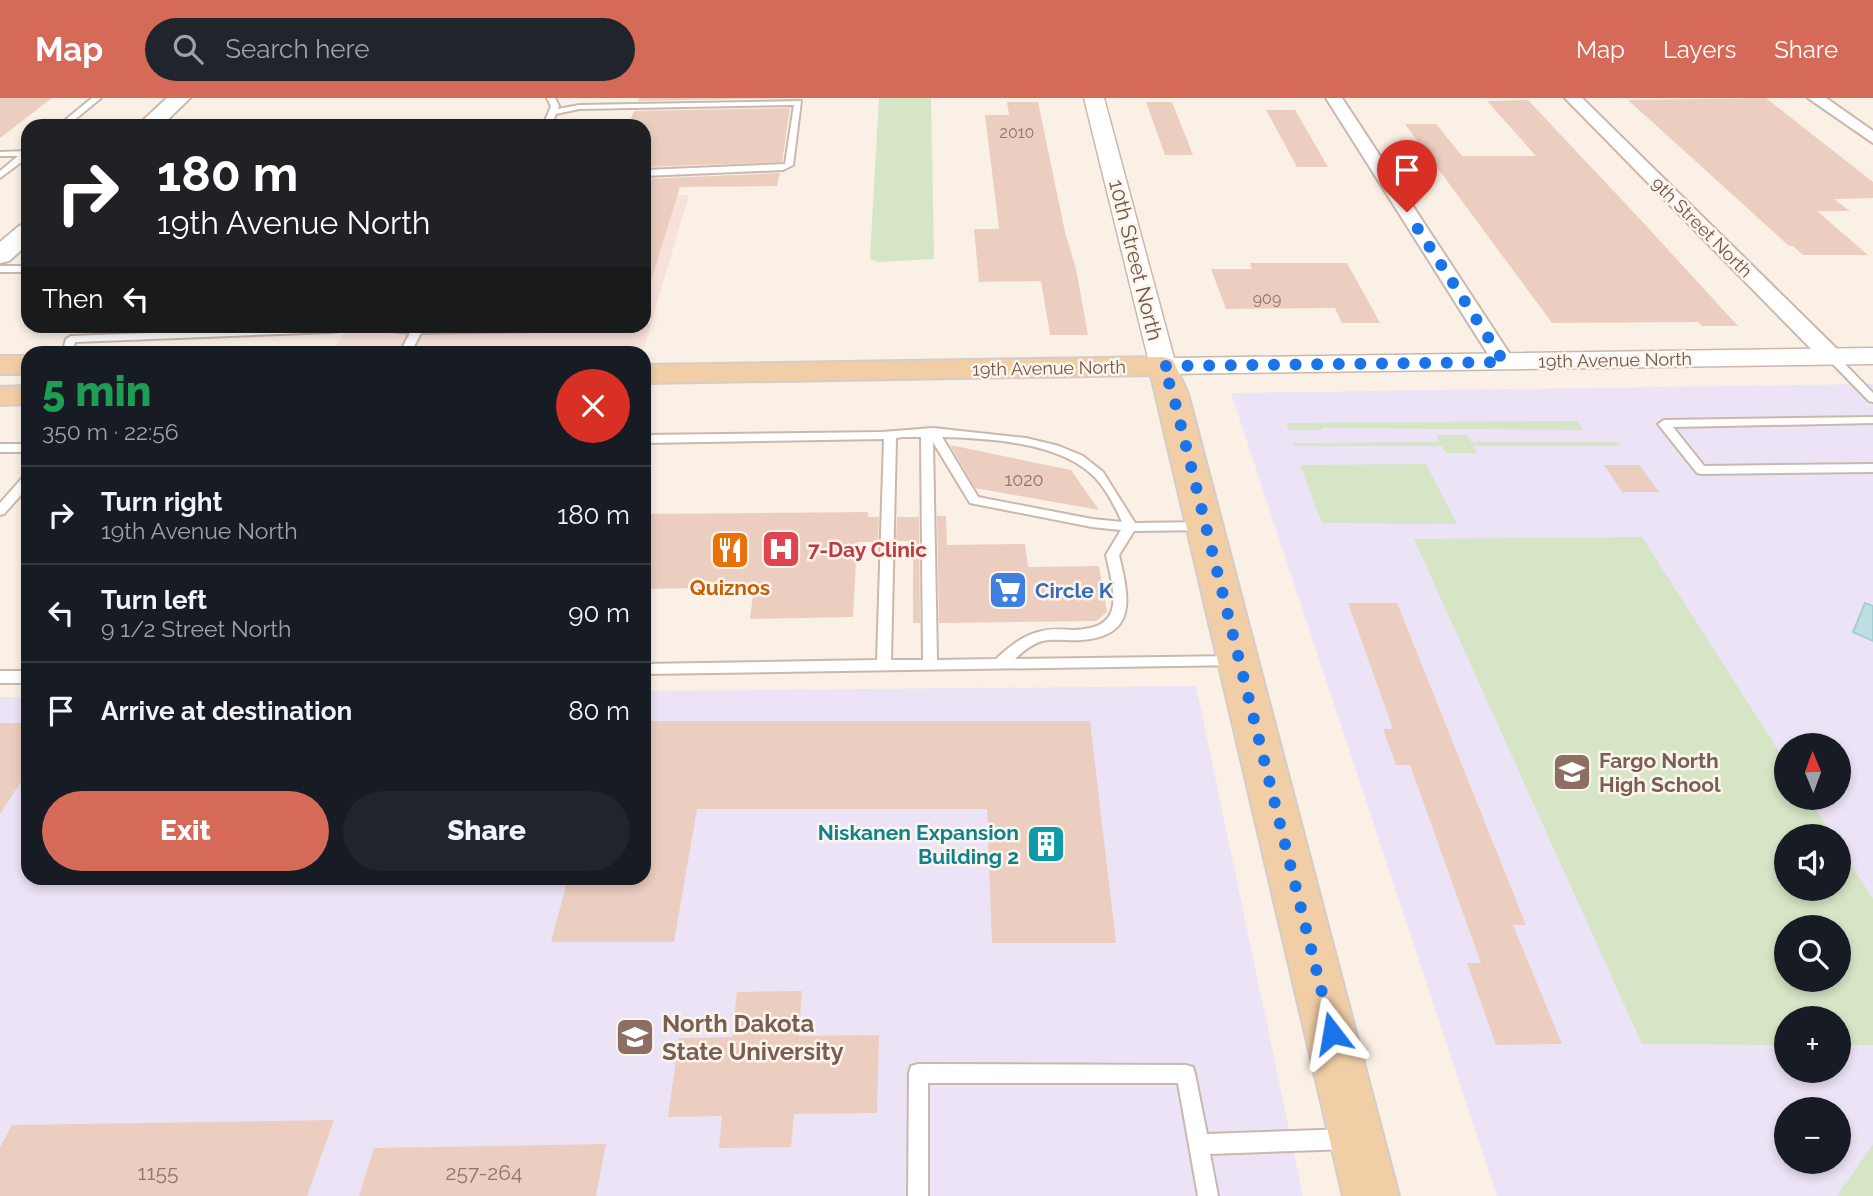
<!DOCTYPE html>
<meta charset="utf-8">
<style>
body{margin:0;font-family:Raleway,sans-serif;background:#20242c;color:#f1f3f6;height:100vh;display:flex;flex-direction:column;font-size:26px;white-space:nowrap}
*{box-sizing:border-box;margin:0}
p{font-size:23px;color:#9ea1a6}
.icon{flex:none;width:38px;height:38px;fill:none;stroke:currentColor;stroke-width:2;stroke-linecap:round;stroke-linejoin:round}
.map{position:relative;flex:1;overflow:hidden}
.panel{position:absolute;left:21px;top:248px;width:630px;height:539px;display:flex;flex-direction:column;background:#171b24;border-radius:21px;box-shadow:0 4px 10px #0003}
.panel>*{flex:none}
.hud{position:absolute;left:21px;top:21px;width:630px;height:214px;border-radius:21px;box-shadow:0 4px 10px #0003;background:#202124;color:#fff;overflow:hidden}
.needle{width:46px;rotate:359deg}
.controls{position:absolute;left:1774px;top:635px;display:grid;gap:14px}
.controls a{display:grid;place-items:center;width:77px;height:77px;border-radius:50%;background:#171b24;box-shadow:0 4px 10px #0003;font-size:35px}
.pin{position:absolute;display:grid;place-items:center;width:60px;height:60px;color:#fff;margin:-72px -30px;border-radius:50% 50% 50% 0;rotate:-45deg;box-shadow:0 0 7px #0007}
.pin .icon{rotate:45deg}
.me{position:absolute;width:77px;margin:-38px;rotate:346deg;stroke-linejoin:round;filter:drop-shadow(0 0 5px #0008)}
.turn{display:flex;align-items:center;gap:24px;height:147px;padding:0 21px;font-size:32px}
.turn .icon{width:91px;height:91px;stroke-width:2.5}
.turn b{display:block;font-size:49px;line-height:60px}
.then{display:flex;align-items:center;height:66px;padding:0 21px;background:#0003;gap:14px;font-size:26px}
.round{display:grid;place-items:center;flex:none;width:74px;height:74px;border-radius:37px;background:#20242c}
.head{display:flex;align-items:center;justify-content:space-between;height:119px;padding:0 21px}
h1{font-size:42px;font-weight:800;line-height:52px;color:#1e9e55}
.primary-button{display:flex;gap:14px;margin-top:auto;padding:14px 21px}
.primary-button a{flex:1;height:80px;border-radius:42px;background:#d56a59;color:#fff;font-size:28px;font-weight:800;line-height:80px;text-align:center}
.primary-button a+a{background:#20242c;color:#f1f3f6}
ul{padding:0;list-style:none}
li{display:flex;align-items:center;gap:21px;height:98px;padding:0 21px;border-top:2px solid #363941}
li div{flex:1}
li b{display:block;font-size:26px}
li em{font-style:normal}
header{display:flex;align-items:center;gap:42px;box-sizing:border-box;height:98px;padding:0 35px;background:#d56a59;color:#fff}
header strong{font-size:33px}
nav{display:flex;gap:38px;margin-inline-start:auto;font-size:24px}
.search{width:490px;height:63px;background:#20242c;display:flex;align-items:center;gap:18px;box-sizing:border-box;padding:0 24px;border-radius:38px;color:#9ea1a6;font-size:26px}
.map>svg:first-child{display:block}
.commercial{fill:#f9e1db}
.education{fill:#ede3f6;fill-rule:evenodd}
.green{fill:#d5e5c6;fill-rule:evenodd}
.water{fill:#bddfe1;stroke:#a4ced1;stroke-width:2}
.building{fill:#eccec1}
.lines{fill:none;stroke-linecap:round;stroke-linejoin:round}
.service-casing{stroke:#cab8ad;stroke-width:4}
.minor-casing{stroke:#cab8ad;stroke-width:4}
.tertiary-casing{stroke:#cab8ad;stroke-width:3}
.secondary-casing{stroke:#ceb9ae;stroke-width:4}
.primary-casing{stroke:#d4cdca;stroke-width:4}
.service{fill:#fff;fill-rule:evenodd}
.minor{fill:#fff;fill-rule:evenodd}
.tertiary{fill:#fff;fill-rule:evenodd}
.secondary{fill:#fff;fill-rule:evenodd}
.primary{fill:#f1cea6;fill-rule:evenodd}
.route{stroke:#1a73e8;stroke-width:12;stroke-dasharray:0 21.6}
.labels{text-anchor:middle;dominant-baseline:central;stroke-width:5;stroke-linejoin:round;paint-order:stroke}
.far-number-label{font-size:16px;fill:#8f756b}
.far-street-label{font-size:18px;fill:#70574e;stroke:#fdf5ec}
.number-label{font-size:18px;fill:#8f756b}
.street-label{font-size:21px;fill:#70574e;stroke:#fdf5ec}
.health-label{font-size:21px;font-weight:bold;fill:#be3a42;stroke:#fdf5ec;text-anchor:start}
.food-label{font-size:21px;font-weight:bold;fill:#c56008;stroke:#fdf5ec}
.shop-label{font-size:21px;font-weight:bold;fill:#366cbe;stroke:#fdf5ec;text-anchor:start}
.education-label{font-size:21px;font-weight:bold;fill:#785e54;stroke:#fdf5ec;text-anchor:start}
.culture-label{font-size:21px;font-weight:bold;fill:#0d838f;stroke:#fdf5ec;text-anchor:end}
.near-number-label{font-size:21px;fill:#8f756b}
.near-education-label{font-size:24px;font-weight:bold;fill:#785e54;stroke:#fdf5ec;text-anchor:start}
</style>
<header>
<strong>Map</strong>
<div class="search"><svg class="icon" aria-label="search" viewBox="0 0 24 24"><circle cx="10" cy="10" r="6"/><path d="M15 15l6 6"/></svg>Search here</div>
<nav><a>Map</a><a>Layers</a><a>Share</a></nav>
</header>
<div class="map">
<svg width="1873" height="1098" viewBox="0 0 1873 1098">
<rect width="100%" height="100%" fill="#faf0e6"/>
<path class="commercial" d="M 644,97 L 689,97 L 644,249 L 334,250 L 349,228 L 644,228 Z"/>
<path class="education" d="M 1873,286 L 1873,1098 L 1497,1098 L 1231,295 ZM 1787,648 L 1839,648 L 1839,700 L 1787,700 ZM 1787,738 L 1839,738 L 1839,791 L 1787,791 ZM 1787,830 L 1839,830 L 1839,882 L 1787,882 ZM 1787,920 L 1839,920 L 1839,973 L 1787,973 ZM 1787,1012 L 1839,1012 L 1839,1064 L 1787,1064 Z
M 1196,588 L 1303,1098 L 0,1098 L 0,599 L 28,599 L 28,780 L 644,780 L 644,593 Z"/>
<path class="green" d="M 879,0 L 931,0 L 934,161 L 879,164 L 870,161 Z
M 1577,323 L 1583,332 L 1322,330 L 1322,332 L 1289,332 L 1286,325 Z
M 1437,337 L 1467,337 L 1471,344 L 1617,344 L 1621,348 L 1473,348 L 1477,355 L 1446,355 L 1442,348 L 1294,348 L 1293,345 L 1439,344 Z
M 1426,366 L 1457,426 L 1322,425 L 1300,367 Z
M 1642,439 L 1787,666 L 1787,700 L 1808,700 L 1833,738 L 1787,738 L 1787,791 L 1839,791 L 1839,748 L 1873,801 L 1873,947 L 1839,947 L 1839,920 L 1787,920 L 1787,947 L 1642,946 L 1414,441 ZM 1787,830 L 1839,830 L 1839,882 L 1787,882 Z
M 1873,1046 L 1873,1098 L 1837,1098 Z"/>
<path class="water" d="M 1865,505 L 1873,508 L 1873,543 L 1853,534 Z"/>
<path class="building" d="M 0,0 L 52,0 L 0,40 Z
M 639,0 L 792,0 L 638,3 Z
M 1766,0 L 1873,84 L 1873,100 L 1834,101 L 1850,113 L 1817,113 L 1868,157 L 1803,157 L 1793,148 L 1789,148 L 1628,2 Z
M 1528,2 L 1639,120 L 1738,228 L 1702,228 L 1698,224 L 1552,225 L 1405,26 L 1436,26 L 1462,58 L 1536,58 L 1487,3 Z
M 1007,4 L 1038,4 L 1065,134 L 1076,171 L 1088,237 L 1050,237 L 1041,183 L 979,184 L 974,131 L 999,131 L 985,17 L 1009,17 Z
M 1146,4 L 1172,4 L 1193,57 L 1165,57 Z
M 790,10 L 782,64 L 644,69 L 644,26 L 629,26 L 634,13 Z
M 1266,12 L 1295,12 L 1328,69 L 1297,69 Z
M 780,75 L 777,88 L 680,89 L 650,186 L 644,185 L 644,81 Z
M 1250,165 L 1347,165 L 1380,225 L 1342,225 L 1335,210 L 1226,211 L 1211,171 L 1252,171 Z
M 950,347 L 1071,372 L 1099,412 L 975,390 Z
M 1604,367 L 1639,367 L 1659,394 L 1622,394 Z
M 868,414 L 868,419 L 879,419 L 878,444 L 857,444 L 853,519 L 750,521 L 754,489 L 644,491 L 644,416 Z
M 937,418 L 946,418 L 947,447 L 1025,446 L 1028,469 L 1099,468 L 1107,514 L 1096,523 L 939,525 Z
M 897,419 L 919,419 L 920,525 L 913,525 L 913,443 L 896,443 Z
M 1348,505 L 1397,505 L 1526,827 L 1513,827 L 1562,946 L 1496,947 L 1467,865 L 1481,865 L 1410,667 L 1396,667 L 1383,631 L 1393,631 Z
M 644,623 L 1090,623 L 1116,845 L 992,845 L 987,711 L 697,711 L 674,844 L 551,844 L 568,780 L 644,780 Z
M 0,625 L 28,625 L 28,673 L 0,716 Z
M 802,893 L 799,938 L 879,937 L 877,1015 L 794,1016 L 791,1049 L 719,1050 L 722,1018 L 668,1019 L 679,940 L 732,939 L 737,894 Z
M 334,1022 L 307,1098 L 0,1098 L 0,1049 L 12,1027 Z
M 606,1046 L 596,1098 L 359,1098 L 374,1050 Z"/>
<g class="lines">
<g class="service-casing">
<path id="service" d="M 92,0 L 101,0 L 67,28 L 58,28 Z
M 547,0 L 555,0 L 559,8 L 558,11 L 579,7 L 801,3 L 793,67 L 783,72 L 644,78 L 644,72 L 785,66 L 794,7 L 579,11 L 556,16 L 551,28 L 543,28 L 551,8 Z
M 28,53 L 28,59 L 0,80 L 0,73 L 18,58 L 0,58 L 0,54 Z
M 0,168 L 28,168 L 28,174 L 0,174 Z
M 335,228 L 359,228 L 354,231 L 332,234 L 75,244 L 73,251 L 77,256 L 66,256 L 63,252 L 66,241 L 71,238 Z
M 366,228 L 543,228 L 546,230 L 541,233 L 421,235 L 410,256 L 399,256 L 410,235 L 371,231 Z
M 1831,255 L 1835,256 L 1873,295 L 1873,304 L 1869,303 L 1827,260 L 1826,258 Z
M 1873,319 L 1873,325 L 1673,329 L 1704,368 L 1873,366 L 1873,374 L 1701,376 L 1697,375 L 1658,326 L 1664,322 Z
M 933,330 L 1026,340 L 1059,348 L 1083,358 L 1103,374 L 1135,425 L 1205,424 L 1211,428 L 1205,432 L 1134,433 L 1119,457 C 1129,500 1138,538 1081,542 C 1068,543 1055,540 1042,543 C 1032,546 1023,553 1015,561 L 1235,558 L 1240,559 L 1242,563 L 1240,567 L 644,576 L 644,566 L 877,562 L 884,341 L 644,345 L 644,337 L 882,334 ZM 903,339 L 921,339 L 923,562 L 891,562 L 896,340 ZM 942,339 C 986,340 1054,344 1089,374 C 1103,385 1115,408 1122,424 L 1092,421 L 978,399 ZM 933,344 L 970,405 L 1092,429 L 1121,432 L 1106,457 C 1114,494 1127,531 1074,532 C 1064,532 1053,530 1042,533 C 1023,537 1010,548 996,561 L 937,562 Z
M 0,346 L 28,346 L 28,354 L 0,354 Z
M 28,377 L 28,389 L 4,416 L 0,417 L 0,405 L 24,378 Z
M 0,573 L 28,573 L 28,585 L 0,585 Z
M 918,966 L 1186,967 L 1193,969 L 1195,976 L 1207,1036 L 1349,1031 L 1356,1034 L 1359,1041 L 1356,1048 L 1349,1051 L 1210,1056 L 1218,1098 L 1198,1098 L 1178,985 L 928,985 L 928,1098 L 908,1098 L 909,975 L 911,968 Z"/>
</g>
<g class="minor-casing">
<path id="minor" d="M 1326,0 L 1342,0 L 1515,264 L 1512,269 L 1496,269 L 1493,264 Z
M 1565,0 L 1582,0 L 1839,253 L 1842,258 L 1839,263 L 1823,263 Z
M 1808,0 L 1826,0 L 1873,33 L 1873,45 Z"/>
</g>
<g class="tertiary-casing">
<path id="tertiary" d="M 1084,0 L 1104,0 L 1174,260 L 1873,250 L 1873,266 L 1163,276 L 1154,274 L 1150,268 Z"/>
</g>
<g class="secondary-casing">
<path id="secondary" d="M 167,0 L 190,0 L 161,28 L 137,28 Z
M 28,125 L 28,146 L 9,163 L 0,165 L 0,144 L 19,128 Z"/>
</g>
<g class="primary-casing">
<path id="primary" d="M 0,258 L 28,258 L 28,276 L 0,276 Z
M 1163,259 L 1173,262 L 1188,296 L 1399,1098 L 1343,1098 L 1151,277 L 644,285 L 644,267 Z
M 28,288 L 28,306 L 0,307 L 0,289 Z"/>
</g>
<use href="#service" class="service"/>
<use href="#minor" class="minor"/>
<use href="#tertiary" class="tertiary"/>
<use href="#secondary" class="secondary"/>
<use href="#primary" class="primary"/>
</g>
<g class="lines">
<path class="route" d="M 1332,935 L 1173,296 L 1163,268 L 1504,264 L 1407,114"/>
</g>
<defs>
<g id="hospital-square" transform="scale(2.0125)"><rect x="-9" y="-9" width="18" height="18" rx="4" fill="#e0444e" stroke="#fdf5ec"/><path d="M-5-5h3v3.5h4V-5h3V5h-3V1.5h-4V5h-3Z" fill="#fff"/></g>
<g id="restaurant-square" transform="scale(2.0125)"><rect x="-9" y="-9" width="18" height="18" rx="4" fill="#e8710a" stroke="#fdf5ec"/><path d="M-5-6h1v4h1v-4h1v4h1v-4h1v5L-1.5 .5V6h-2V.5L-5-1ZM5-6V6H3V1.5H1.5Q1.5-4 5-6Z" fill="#fff"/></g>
<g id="supermarket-square" transform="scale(2.0125)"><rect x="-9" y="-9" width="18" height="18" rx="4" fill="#3f7fe0" stroke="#fdf5ec"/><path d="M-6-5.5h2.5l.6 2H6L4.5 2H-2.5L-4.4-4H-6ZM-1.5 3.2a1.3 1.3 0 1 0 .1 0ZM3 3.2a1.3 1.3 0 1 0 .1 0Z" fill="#fff"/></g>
<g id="school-square" transform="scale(2.0125)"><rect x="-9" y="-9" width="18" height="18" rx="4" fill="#8d6e63" stroke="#fdf5ec"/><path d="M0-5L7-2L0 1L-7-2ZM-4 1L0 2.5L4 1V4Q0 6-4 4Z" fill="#fff"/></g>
<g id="building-square" transform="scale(2.0125)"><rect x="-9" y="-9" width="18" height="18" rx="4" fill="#0f9aa8" stroke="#fdf5ec"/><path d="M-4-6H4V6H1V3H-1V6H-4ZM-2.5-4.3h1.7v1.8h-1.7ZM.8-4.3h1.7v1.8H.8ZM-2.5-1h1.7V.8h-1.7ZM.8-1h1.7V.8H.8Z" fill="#fff"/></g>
<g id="university-square" transform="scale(2.0125)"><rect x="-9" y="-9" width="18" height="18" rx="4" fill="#8d6e63" stroke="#fdf5ec"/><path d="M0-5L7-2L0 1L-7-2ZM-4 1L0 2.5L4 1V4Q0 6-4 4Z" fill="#fff"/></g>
</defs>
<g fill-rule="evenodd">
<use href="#hospital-square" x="781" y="451"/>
<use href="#restaurant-square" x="730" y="452"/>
<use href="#supermarket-square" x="1008" y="492"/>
<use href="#school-square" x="1572" y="674"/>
<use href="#building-square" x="1046" y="746"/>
<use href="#university-square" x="635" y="939"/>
</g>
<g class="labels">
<g class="far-number-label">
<text x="1017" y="34">2010</text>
<text x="1267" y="200">909</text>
</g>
<g class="far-street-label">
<text transform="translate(1702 129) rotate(45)">9th Street North</text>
<text transform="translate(1615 262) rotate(-1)">19th Avenue North</text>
<text transform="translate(1049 270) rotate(-1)">19th Avenue North</text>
</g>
<g class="number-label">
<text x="1024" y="381">1020</text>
</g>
<g class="street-label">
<text transform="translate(1136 162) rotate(76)">10th Street North</text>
</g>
<g class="health-label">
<text x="808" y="451">7-Day Clinic</text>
</g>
<g class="food-label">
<text x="730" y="489">Quiznos</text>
</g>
<g class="shop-label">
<text x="1035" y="492">Circle K</text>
</g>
<g class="education-label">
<text x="1599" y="662">Fargo North<tspan x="1599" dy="24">High School</tspan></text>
</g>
<g class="culture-label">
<text x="1019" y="734">Niskanen Expansion<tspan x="1019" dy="24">Building 2</tspan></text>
</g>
<g class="near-number-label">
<text x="158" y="1074">1155</text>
<text x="484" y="1074">257-264</text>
</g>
<g class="near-education-label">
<text x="662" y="925">North Dakota<tspan x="662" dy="28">State University</tspan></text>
</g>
</g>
</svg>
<div class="controls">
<a><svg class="needle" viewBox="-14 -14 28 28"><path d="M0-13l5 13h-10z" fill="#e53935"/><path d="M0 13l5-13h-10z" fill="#9ea1a6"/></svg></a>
<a><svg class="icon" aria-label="sound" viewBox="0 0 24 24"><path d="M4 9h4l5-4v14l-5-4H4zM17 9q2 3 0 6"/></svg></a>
<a><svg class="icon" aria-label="search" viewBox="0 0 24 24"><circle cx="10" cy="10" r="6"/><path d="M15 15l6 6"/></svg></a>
<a>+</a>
<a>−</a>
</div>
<div class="pin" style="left:1407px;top:114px;background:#d93025"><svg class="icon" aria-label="arrive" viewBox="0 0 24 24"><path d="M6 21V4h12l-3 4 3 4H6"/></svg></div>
<svg class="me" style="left:1332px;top:935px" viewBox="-20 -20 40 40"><path d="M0-17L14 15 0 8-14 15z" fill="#1a73e8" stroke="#fff" stroke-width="4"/></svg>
<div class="hud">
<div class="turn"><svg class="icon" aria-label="right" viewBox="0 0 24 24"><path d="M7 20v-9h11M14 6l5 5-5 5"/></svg><div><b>180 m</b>19th Avenue North</div></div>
<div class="then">Then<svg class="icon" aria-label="left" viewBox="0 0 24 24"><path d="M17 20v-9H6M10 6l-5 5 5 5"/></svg></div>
</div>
<section class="panel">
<div class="head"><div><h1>5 min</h1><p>350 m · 22:56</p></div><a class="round" style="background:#d93025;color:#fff"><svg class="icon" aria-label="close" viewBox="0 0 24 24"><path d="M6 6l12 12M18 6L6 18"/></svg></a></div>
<ul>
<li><svg class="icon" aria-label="right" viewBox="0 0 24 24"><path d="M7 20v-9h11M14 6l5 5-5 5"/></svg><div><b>Turn right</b><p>19th Avenue North</p></div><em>180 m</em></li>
<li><svg class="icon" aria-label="left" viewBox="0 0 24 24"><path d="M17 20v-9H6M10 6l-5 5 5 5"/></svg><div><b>Turn left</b><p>9 1/2 Street North</p></div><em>90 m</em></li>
<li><svg class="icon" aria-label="arrive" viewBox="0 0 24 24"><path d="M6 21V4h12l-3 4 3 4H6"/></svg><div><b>Arrive at destination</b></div><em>80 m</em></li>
</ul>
<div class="primary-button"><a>Exit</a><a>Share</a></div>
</section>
</div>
